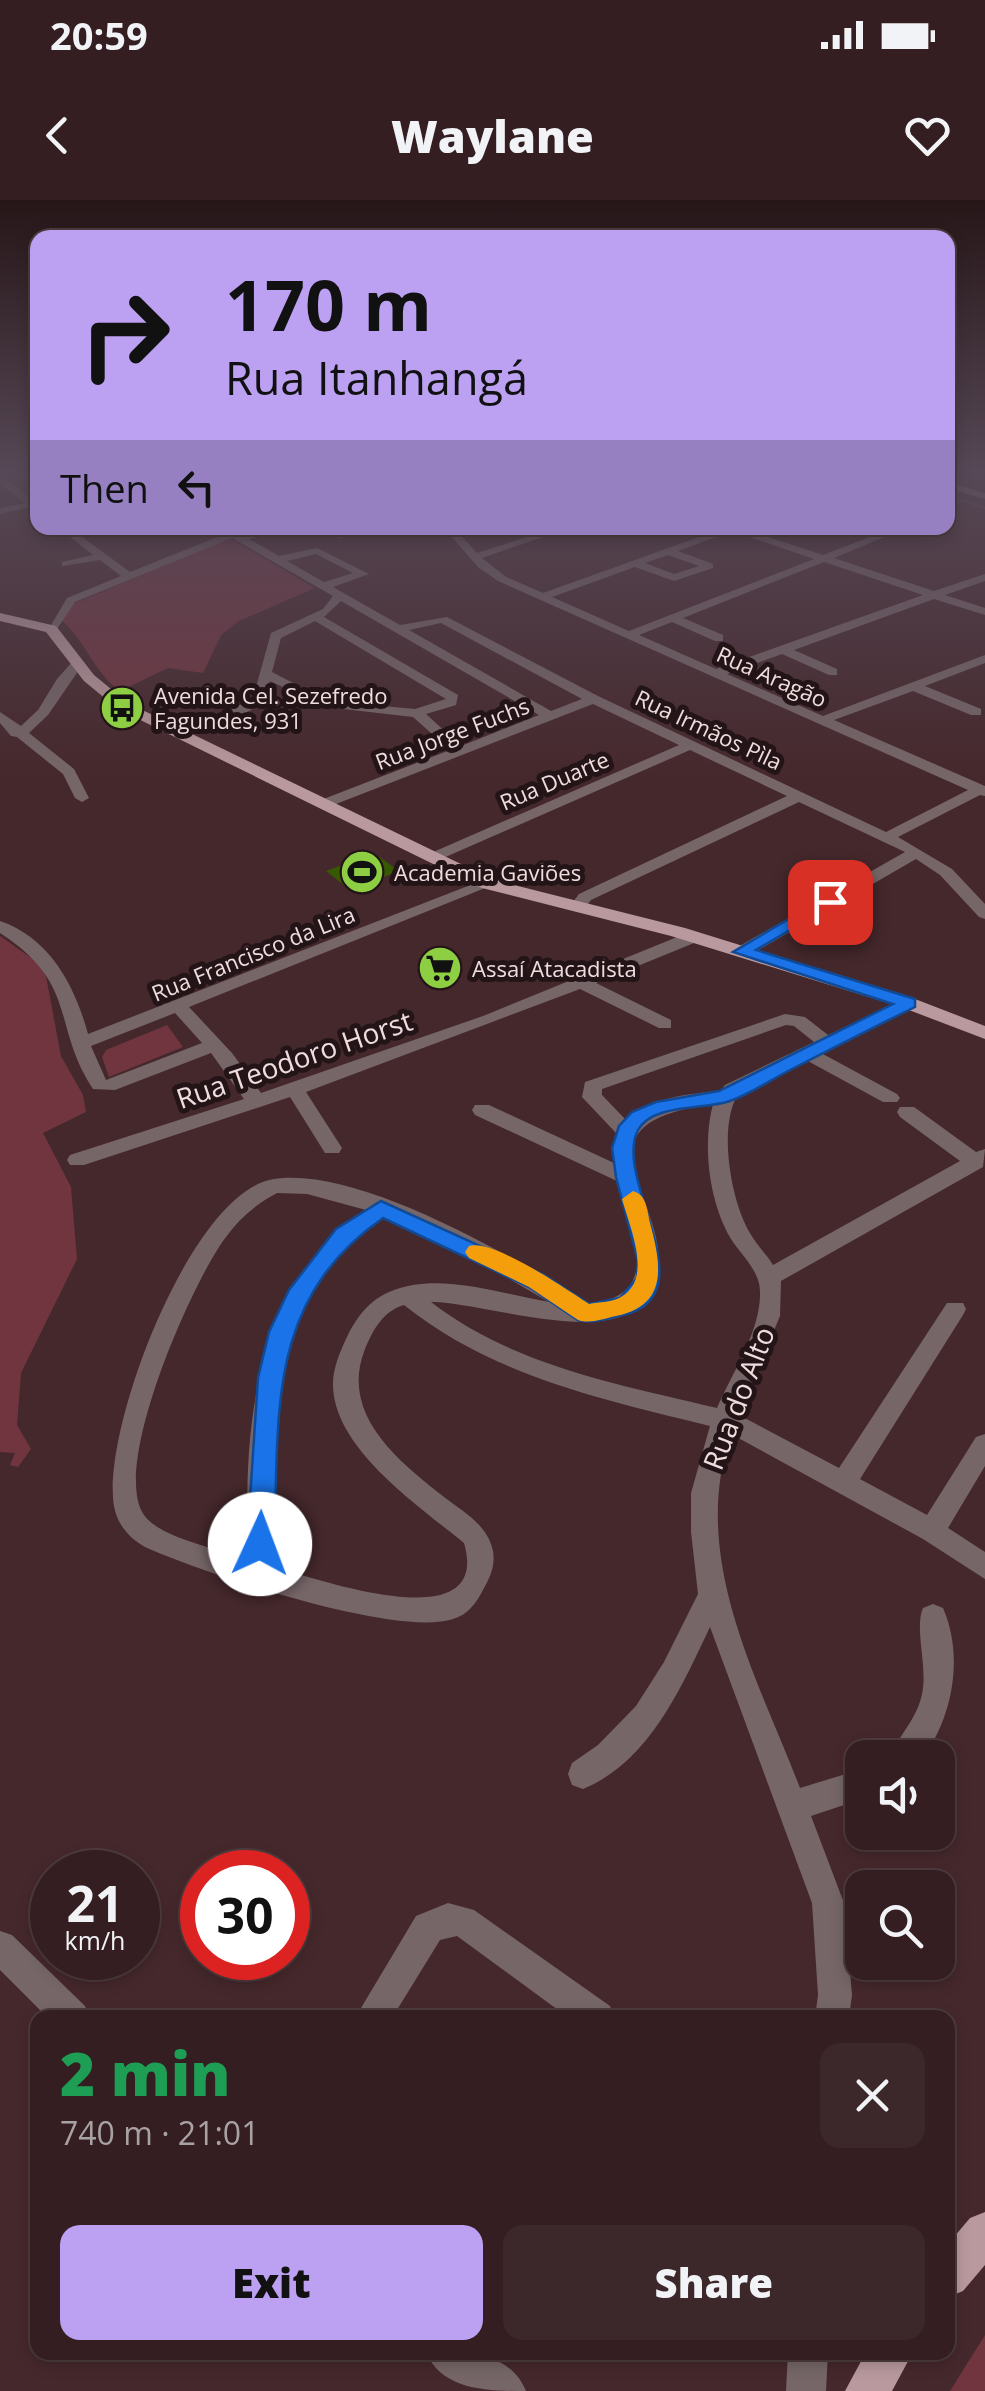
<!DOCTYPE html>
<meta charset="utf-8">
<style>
body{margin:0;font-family:"Open Sans",sans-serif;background:#3c272a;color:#f1f3f6;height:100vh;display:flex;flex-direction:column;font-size:38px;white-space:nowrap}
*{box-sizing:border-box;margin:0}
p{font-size:32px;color:#a9a2a5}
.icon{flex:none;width:55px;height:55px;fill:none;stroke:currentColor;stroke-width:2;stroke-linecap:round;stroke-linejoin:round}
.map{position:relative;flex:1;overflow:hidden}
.drawer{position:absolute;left:30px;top:1810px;width:925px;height:350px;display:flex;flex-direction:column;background:#341e21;border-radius:20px;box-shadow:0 5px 15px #0003,0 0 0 2px #4e3c3f}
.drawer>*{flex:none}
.banner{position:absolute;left:30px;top:30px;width:925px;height:305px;border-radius:20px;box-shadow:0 5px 15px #0003,0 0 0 2px #4e3c3f;background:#bca0f2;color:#111;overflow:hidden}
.buttons{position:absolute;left:845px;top:1540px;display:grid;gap:20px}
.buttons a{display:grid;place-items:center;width:110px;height:110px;border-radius:20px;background:#341e21;box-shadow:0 5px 15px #0003,0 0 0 2px #4e3c3f;font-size:50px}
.speed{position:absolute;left:30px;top:1650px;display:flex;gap:20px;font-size:50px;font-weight:700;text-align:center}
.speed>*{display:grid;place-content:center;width:130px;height:130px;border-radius:50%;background:#341e21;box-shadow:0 5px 15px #0003,0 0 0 2px #4e3c3f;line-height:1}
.speed small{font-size:25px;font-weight:400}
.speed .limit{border:15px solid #d22;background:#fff;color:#111}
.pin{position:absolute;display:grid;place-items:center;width:85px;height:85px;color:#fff;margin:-42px;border-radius:20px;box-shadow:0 5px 15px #0006}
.me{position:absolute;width:110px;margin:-55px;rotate:2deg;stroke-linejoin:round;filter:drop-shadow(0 0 8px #0008)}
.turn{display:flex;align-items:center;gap:35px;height:210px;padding:0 30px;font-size:45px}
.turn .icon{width:130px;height:130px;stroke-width:2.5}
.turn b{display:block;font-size:70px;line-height:85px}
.then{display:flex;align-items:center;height:95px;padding:0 30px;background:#0003;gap:20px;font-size:38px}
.round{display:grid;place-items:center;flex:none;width:105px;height:105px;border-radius:20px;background:#3c272a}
.head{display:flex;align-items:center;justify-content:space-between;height:170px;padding:0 30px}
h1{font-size:60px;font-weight:800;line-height:75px;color:#1e9e55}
.action{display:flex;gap:20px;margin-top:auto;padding:20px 30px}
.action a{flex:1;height:115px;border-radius:20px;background:#bca0f2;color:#111;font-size:40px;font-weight:800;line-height:115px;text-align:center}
.action a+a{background:#3c272a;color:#f1f3f6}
.status{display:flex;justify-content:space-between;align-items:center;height:70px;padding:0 50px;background:#341e21;direction:ltr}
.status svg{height:28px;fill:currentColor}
header{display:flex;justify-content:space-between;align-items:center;height:130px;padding:0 30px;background:#341e21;font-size:45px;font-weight:800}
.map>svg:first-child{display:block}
.green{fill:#70353f}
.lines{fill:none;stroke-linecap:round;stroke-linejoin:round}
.stream{stroke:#68464d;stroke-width:2.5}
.building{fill:#375902}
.minor{fill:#766668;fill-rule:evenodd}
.major{fill:#b9999d;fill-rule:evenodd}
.route{fill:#1a73e8;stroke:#114b97;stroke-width:2.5}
.slow{fill:#f59e0b}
.labels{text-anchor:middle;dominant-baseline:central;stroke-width:10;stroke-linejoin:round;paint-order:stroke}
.far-street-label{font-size:22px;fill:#f0dcde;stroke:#231517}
.far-poi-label{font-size:22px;fill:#f0dcde;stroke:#231517;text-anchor:start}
.street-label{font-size:28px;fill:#f0dcde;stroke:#231517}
</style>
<div class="status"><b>20:59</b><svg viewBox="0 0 49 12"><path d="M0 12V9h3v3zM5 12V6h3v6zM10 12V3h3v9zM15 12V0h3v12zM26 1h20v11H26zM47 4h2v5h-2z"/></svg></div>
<header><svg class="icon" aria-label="back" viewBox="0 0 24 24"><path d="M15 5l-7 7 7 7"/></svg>Waylane<svg class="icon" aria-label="heart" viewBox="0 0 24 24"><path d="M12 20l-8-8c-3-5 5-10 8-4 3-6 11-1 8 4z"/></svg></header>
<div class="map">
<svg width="985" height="2191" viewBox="0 0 985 2191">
<rect width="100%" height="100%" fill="#45282c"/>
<path class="green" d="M 229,338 L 315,388 L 239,421 L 221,435 L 203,473 L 168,468 L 120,491 C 93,472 87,442 62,421 L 68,406 Z
M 0,736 L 37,762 L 46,776 L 61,856 L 83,895 L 86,912 L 43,933 L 71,987 L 77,1059 L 21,1173 L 17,1225 L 31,1249 L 18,1267 L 10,1265 L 15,1253 L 0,1252 Z
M 167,825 L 183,847 L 109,877 L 102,857 L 106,850 Z
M 985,2135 L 985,2191 L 950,2191 Z"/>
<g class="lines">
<path class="stream" d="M 948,295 L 985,308"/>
</g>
<path class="building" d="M 374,653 L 399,671 L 350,690 L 326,671 Z"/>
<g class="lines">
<path class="minor" d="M 0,276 L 36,302 L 38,311 L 31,307 L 0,314 L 0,308 L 25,303 L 0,284 Z
M 952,301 L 960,303 L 948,309 L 948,303 Z
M 59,328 L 70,328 L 130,372 L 225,334 L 217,328 L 229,328 L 241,334 L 286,328 L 249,339 L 279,356 L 317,348 L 369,374 L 333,387 L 400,425 L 447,417 L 598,496 L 886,632 L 968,590 L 498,381 L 478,367 L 444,328 L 454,328 L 477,353 L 555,328 L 569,328 L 482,358 L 506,377 L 543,393 L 724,328 L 741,328 L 823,355 L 893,328 L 906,328 L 834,358 L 934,391 L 985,374 L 985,381 L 945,395 L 985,408 L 985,415 L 934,399 L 794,450 L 837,469 L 837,475 L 829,475 L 782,454 L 727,474 L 823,516 L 985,455 L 985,463 L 925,486 L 981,509 L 981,515 L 971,515 L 913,491 L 834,520 L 985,586 L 985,596 L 980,595 L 898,637 L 952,669 L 985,704 L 985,719 L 979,717 L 940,675 L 916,659 L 748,756 L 736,756 L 736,748 L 905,652 L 799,602 L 591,700 L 584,709 L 572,709 L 570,706 L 579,694 L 787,596 L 690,550 L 441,659 L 431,659 L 431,653 L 679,545 L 593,504 L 331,606 L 321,606 L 321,600 L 450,550 L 413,517 L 326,507 L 270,481 L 264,503 L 236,518 L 170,535 L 163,531 L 226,512 L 253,498 L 271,433 L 323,409 L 333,396 L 232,338 L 75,402 L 55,432 L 47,432 L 67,398 L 121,376 L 100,360 L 62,366 L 62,362 L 93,355 ZM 732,331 L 814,359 L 629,431 L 552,397 L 635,367 L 674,381 L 713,368 L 713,364 L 678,351 ZM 316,354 L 353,373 L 324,382 L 287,361 ZM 668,355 L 699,366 L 674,374 L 645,363 ZM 824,362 L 923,395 L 716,469 L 639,435 L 672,422 L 715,441 L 723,441 L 723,435 L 683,418 ZM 341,401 L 539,515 L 461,546 L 426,514 L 456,505 L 458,495 L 324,417 ZM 315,421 L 446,499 L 415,509 L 339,502 L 316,495 L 272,472 L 281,438 ZM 441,423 L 582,499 L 551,511 L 409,430 Z
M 358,328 L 374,328 L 339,338 L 334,335 Z
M 73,461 L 83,464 L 48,515 L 29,533 L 74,569 L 89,598 L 82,602 L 75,598 L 63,574 L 17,537 L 11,536 L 0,523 L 0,512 L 21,526 L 38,510 L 57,479 Z
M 491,677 L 505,680 L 189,807 L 232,853 L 261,893 L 483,816 L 687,733 L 699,733 L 699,741 L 596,783 L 671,820 L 671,828 L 659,828 L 580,789 L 306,892 L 342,948 L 339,953 L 325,953 L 290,897 L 84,965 L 70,965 L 67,960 L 70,955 L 244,899 L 211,853 L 115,890 L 93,889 C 51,825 79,784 0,733 L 0,721 C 50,738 75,786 88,834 ZM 175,813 L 202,843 L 106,880 L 91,846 Z
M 908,798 L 917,803 L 914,807 L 821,853 L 897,894 L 900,898 L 897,902 L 883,902 L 806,860 L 739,893 C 717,924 731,1002 750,1033 C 756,1044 766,1054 773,1065 L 960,961 L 900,917 L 897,912 L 900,907 L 914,907 L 976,952 L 985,949 L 983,967 L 781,1081 L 780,1116 L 739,1215 L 839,1268 L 947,1103 L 963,1103 L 966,1109 L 963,1115 L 860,1279 L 927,1315 L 976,1237 L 985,1234 L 985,1266 L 948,1328 L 985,1352 L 985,1379 L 923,1339 L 731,1234 C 689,1357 757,1476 800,1588 L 862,1569 L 862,1599 L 811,1616 L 844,1703 L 852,1795 L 849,1818 L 815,1818 L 818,1795 L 812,1703 L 710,1427 C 681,1488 649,1562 583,1589 L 572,1585 L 568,1574 L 572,1563 L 598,1545 L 636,1506 L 664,1462 L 698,1394 L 691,1332 L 691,1293 L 710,1226 C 601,1199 493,1176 404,1105 C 383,1111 373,1130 365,1149 C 339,1214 398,1261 444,1297 C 462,1311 483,1322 491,1344 C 497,1360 492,1374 484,1388 C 477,1402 468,1415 453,1419 C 396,1438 203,1373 145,1347 C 129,1338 117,1324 114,1306 C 101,1231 191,991 274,979 C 360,966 516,1059 589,1104 C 665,1095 632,1031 617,981 L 475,915 L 472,910 L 475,905 L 489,905 L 614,963 L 616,933 L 582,897 L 585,882 L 785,814 L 805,817 L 828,835 ZM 786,825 L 794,826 L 814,842 L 725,885 L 721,890 C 690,895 650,896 626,920 L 602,895 L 602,889 ZM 713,904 C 702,945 709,1002 731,1039 C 742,1056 760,1071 760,1092 C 761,1131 732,1173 717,1208 C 618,1184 514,1166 431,1102 C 483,1102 610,1148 645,1100 C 704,1021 542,927 713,904 ZM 277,993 L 307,994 L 366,1010 C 251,1098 244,1223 248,1358 C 221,1350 160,1338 144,1315 C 110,1267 193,1080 226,1037 C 240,1018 256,1004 277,993 ZM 385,1017 L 471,1057 L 549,1102 C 507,1095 457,1078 413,1085 C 379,1091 361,1107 346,1139 C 340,1152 333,1168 333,1183 C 332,1248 419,1306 464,1343 C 493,1442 315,1378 275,1367 C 270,1261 265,1125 349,1045 C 360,1035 373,1026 385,1017 Z
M 933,1404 L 943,1408 C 964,1456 953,1516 923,1558 L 889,1558 C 899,1535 917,1519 922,1494 C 928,1468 914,1428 923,1408 Z
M 448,1703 L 474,1710 L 610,1806 L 615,1818 L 569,1818 L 457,1736 L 440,1740 L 392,1818 L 355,1818 L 416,1716 Z
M 0,1731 L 12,1735 L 85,1806 L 90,1818 L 48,1818 L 0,1770 Z
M 426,2152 C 463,2152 509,2150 526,2191 C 489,2191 442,2191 426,2152 Z
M 788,2152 L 828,2152 L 826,2191 L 786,2191 Z"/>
<path class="major" d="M 948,282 L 985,293 L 985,299 L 948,288 Z
M 0,413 L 56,426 L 94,475 L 128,503 L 494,680 L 685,728 L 915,799 L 985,826 L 985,839 L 901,807 L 671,736 L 482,688 L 118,509 L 84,481 L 46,432 L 0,421 Z
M 985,2012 L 985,2065 L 963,2091 L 948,2097 L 948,2044 L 970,2018 Z
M 866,2152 L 913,2152 L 892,2191 L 845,2191 Z"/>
</g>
<linearGradient id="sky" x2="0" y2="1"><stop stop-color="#261618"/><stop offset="0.47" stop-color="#564856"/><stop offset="1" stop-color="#564856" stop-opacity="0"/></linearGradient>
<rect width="985" height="578" fill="url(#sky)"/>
<path class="route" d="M 824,698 L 838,702 L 756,750 L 915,799 L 915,807 C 874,827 833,848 792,869 C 772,879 752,893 730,901 C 705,910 653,903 638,930 C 612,979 709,1095 623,1115 C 609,1118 592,1124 578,1120 L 529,1087 L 383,1018 C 264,1101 280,1216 274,1344 L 270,1352 L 260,1356 L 251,1352 L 247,1344 L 258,1178 L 269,1132 L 289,1090 L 336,1029 L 381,1001 L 544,1075 L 589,1104 L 620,1098 L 637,1078 L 638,1061 L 616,977 L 612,948 L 619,926 L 632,912 L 656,902 L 719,891 L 893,804 L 733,752 Z"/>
<path class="slow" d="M 633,991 C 647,995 647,1010 650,1023 C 661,1064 669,1105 616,1116 C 603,1119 590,1124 578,1120 L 529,1087 L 469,1058 L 465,1052 L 469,1046 C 494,1039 566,1089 589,1104 C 599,1102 613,1102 621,1097 C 654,1079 629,1025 622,999 Z"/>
<defs>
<g id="bus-disc" transform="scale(2.25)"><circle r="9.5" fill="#8ece43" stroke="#231517"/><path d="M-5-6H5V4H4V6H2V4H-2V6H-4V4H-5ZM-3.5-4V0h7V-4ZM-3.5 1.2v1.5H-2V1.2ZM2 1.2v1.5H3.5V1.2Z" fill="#111"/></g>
<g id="stadium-disc" transform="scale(2.25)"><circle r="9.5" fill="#8ece43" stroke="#231517"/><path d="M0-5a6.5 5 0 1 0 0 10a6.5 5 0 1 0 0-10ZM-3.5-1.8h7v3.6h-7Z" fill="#111"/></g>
<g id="supermarket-disc" transform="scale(2.25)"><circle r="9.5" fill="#8ece43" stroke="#231517"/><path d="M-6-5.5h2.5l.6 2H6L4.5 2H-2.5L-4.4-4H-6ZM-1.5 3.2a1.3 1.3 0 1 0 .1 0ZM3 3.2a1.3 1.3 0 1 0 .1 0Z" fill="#111"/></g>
</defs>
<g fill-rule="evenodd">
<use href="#bus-disc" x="122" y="508"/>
<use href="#stadium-disc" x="362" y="672"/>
<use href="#supermarket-disc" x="440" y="768"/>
</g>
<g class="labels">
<g class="far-street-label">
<text transform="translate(772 476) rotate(24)">Rua Aragão</text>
<text transform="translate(709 529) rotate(25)">Rua Irmãos Pìla</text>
<text transform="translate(452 533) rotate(-21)">Rua Jorge Fuchs</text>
<text transform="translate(554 580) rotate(-23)">Rua Duarte</text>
<text transform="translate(253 753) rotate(-22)">Rua Francisco da Lira</text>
</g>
<g class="far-poi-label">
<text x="154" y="495">Avenida Cel. Sezefredo<tspan x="154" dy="25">Fagundes, 931</tspan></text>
<text x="394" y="672">Academia Gaviões</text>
<text x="472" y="768">Assaí Atacadista</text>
</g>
<g class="street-label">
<text transform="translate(294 859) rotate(-19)">Rua Teodoro Horst</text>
<text transform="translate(738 1198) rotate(-69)">Rua do Alto</text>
</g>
</g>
</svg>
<div class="buttons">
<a><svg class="icon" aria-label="sound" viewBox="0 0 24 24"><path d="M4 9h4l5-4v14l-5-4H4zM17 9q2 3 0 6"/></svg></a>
<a><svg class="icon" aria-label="search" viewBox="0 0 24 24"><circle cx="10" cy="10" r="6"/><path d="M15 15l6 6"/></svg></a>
</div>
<div class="speed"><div>21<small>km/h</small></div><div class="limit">30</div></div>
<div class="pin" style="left:830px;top:702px;background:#d93025"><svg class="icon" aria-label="arrive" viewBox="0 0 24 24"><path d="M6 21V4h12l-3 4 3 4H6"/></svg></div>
<svg class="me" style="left:260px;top:1344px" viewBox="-20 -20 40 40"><circle r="19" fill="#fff"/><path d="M0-13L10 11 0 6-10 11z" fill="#1a73e8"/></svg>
<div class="banner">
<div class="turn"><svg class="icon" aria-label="right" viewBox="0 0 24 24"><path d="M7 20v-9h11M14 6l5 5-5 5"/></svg><div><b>170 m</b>Rua Itanhangá</div></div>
<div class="then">Then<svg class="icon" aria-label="left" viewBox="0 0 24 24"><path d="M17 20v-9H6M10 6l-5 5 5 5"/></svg></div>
</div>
<section class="drawer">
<div class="head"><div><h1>2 min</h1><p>740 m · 21:01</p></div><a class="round"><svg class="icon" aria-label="close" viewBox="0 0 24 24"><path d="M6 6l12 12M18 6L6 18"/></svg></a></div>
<div class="action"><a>Exit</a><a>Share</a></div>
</section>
</div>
